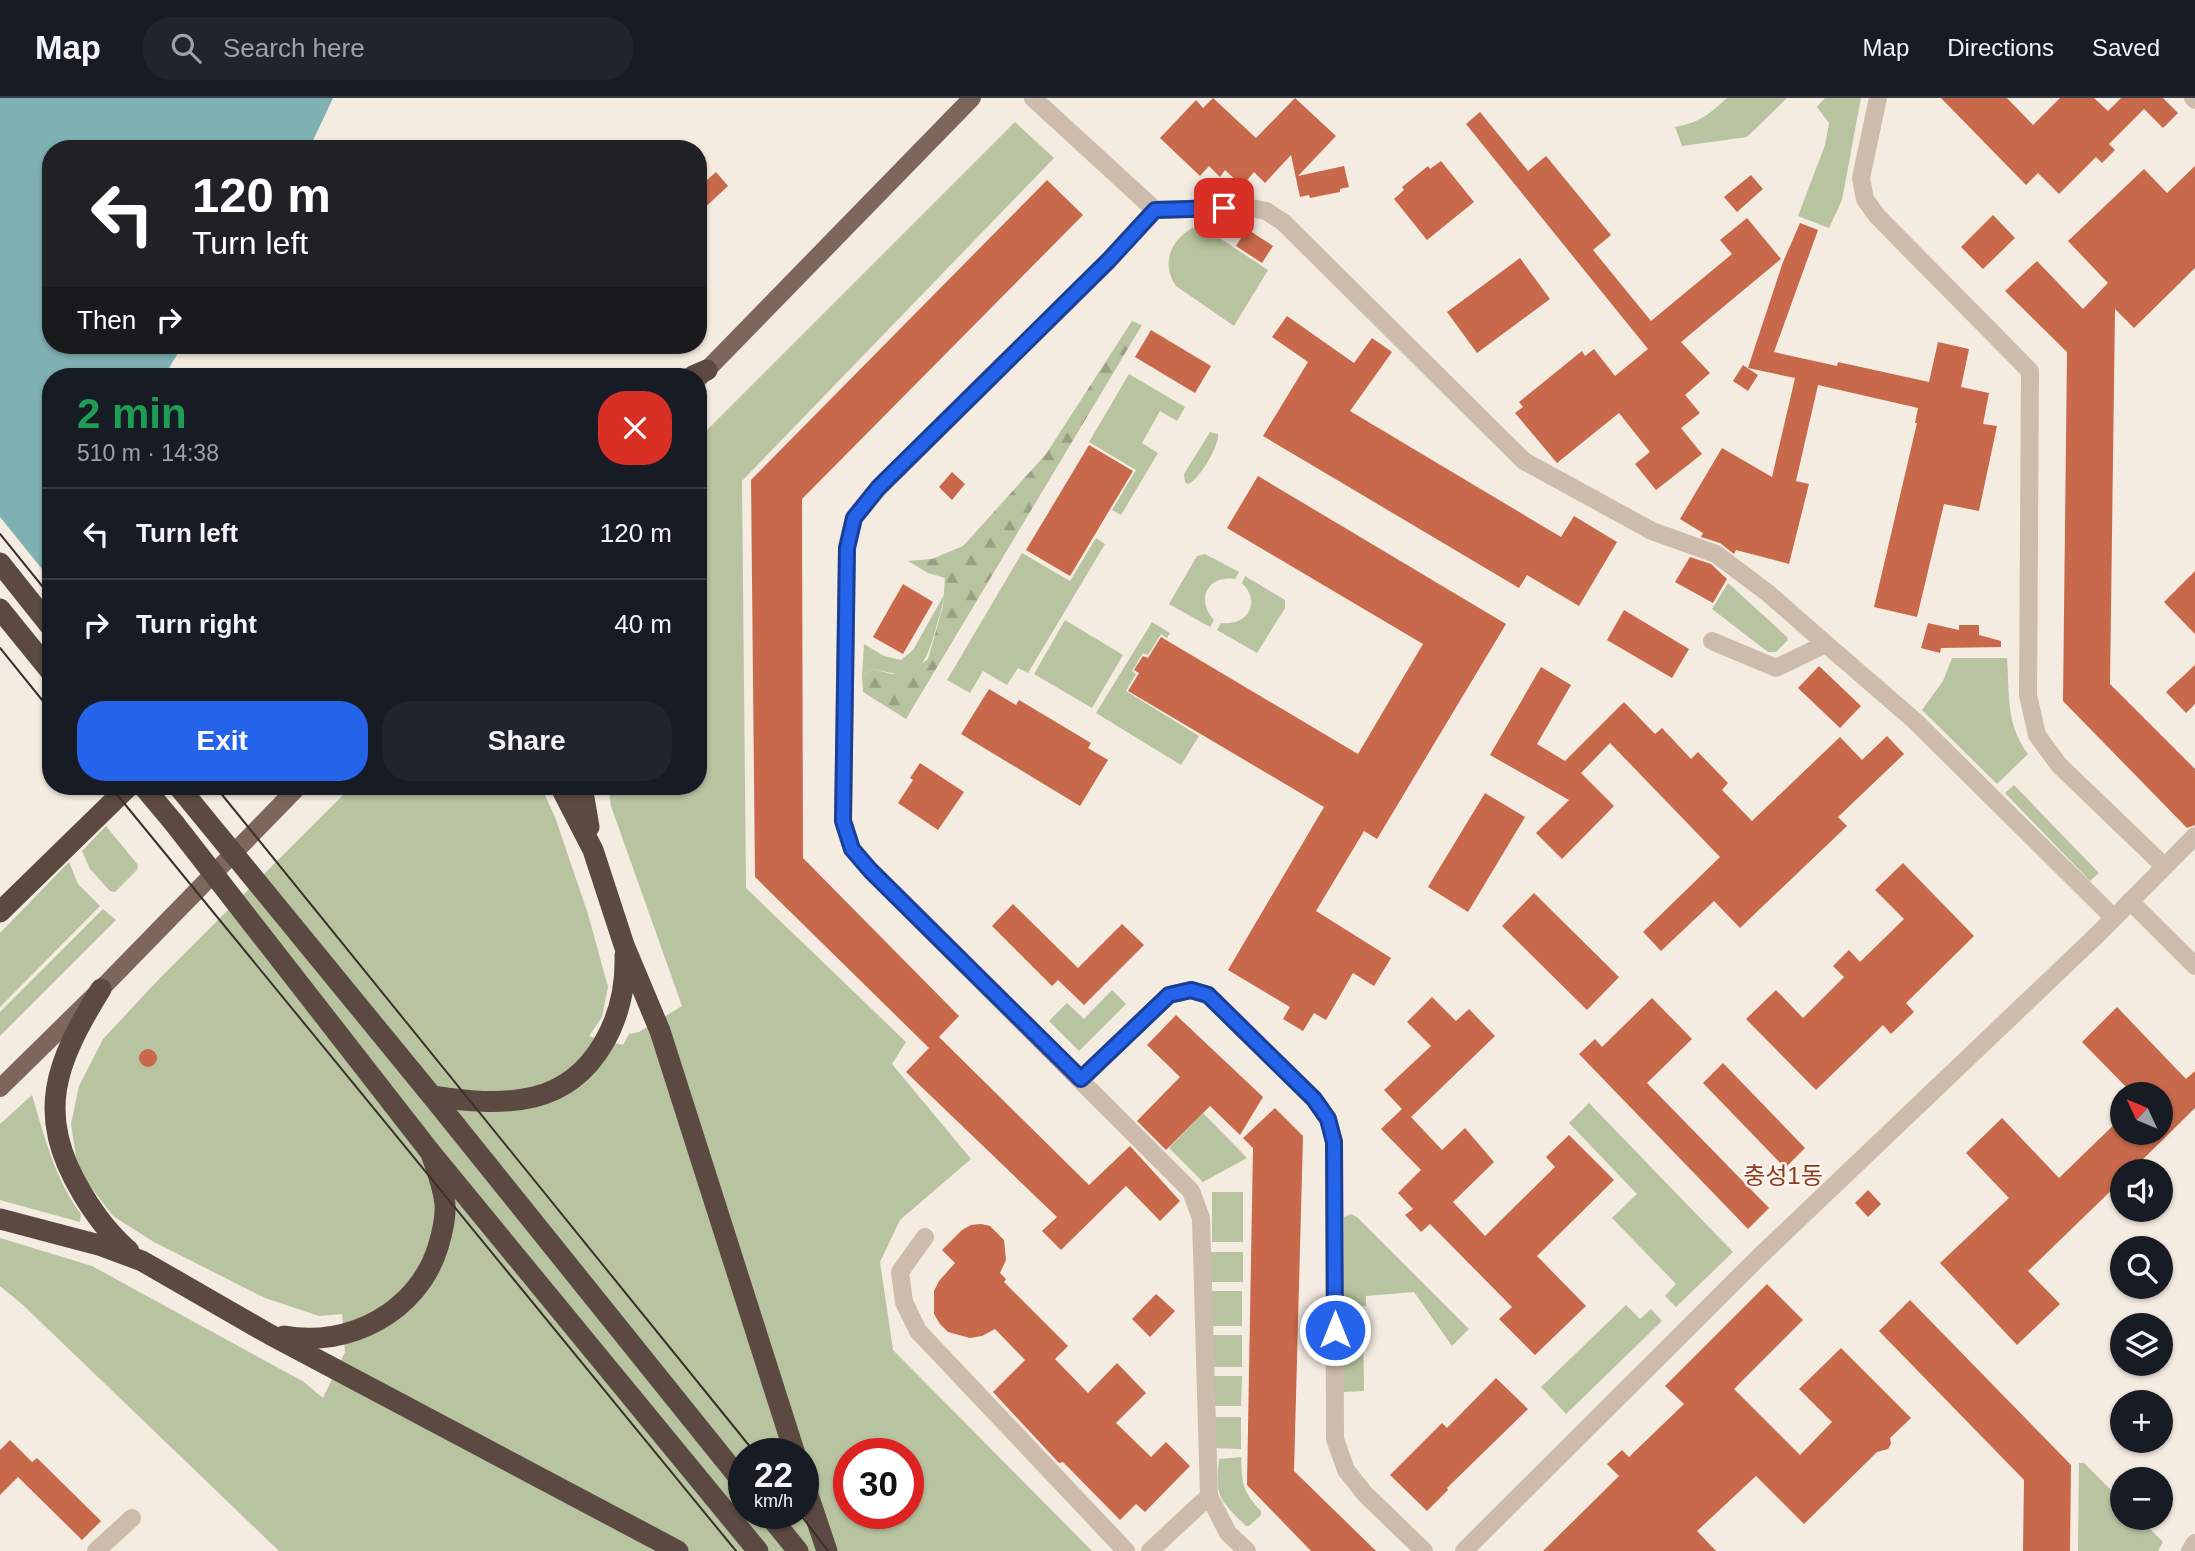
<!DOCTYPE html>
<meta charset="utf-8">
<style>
body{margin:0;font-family:Helvetica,"Noto Sans KR",sans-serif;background:#20242c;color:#f1f3f6;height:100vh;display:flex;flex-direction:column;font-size:26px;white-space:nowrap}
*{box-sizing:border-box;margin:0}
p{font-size:23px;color:#9ea1a6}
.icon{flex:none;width:38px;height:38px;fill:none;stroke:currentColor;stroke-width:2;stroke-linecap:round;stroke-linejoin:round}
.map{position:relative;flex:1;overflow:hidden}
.panel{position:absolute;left:42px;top:270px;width:665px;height:427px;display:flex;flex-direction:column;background:#171b24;border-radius:28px;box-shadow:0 2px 5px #0004}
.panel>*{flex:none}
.banner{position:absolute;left:42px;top:42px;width:665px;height:214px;border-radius:28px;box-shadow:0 2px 5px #0004;background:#202124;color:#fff;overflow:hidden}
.needle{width:46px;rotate:314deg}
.fabs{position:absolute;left:2110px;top:984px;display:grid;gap:14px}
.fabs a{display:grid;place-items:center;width:63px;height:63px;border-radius:50%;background:#171b24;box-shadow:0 2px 5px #0004;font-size:35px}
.speed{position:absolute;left:728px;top:1340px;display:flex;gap:14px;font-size:35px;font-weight:700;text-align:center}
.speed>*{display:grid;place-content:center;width:91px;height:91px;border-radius:50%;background:#171b24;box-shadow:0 2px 5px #0004;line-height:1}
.speed small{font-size:18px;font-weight:400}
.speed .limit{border:10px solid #d22;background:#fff;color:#111}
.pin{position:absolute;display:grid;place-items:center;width:60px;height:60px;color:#fff;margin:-30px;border-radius:14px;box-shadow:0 4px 10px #0006}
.me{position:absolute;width:77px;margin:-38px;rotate:0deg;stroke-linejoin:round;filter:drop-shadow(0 0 5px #0008)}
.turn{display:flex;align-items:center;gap:24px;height:147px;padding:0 35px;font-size:32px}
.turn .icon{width:91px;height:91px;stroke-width:2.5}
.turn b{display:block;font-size:49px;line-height:60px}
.then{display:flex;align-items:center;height:66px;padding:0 35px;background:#0003;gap:14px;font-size:26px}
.round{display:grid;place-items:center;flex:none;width:74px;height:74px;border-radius:28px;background:#20242c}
.head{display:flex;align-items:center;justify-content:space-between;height:119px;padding:0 35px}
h1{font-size:42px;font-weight:600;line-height:52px;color:#1e9e55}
.primary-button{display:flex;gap:14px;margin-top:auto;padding:14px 35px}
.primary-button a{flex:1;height:80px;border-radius:28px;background:#2563eb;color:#fff;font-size:28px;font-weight:600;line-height:80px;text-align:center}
.primary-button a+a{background:#20242c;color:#f1f3f6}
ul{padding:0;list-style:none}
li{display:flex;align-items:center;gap:21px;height:91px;padding:0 35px;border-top:2px solid #363941}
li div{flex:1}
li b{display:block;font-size:26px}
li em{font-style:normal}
header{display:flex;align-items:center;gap:42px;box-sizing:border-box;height:98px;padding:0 35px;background:#171b24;border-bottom:2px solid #363941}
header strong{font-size:33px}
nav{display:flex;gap:38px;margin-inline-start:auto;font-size:24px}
.search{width:490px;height:63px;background:#20242c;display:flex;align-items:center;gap:18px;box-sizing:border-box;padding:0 24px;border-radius:28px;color:#9ea1a6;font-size:26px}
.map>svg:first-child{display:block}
.green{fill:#b8c4a0;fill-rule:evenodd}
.forest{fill:url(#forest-firs)}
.water{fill:#7fb0b2}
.pier{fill:#f4ebe1}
.building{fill:#c8694b}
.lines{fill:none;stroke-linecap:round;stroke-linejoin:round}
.minor{stroke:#cdbbac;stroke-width:18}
.major{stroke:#7d675c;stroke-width:18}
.highway{stroke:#5c4a42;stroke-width:21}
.tram{stroke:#3b302b;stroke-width:2}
.highway-bridge{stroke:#5c4a42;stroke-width:21}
.route-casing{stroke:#184099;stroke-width:18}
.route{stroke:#2563eb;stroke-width:12}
.labels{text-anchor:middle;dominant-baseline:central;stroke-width:5;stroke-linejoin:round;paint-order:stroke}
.quarter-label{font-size:24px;fill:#8c3b22;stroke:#fbf5ee}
</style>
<header>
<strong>Map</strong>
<div class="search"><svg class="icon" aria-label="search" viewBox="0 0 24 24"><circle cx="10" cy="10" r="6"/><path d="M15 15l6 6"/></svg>Search here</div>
<nav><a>Map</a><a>Directions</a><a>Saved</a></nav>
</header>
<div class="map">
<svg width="2195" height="1453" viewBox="0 0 2195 1453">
<defs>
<pattern id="forest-firs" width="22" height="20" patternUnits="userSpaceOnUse" patternTransform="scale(1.75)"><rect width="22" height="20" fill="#b8c4a0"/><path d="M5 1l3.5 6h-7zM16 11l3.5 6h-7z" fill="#97a083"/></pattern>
</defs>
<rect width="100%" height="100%" fill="#f4ebe1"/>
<path class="green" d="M 1727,0 L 1787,0 L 1747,39 L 1682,48 L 1675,29 C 1701,24 1708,17 1727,0 Z
M 1825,0 L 1861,0 L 1842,102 L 1829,130 L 1798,118 L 1825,47 L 1829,25 L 1817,9 Z
M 1015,24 L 1054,60 L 742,383 L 746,790 L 906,944 L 892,966 L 971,1061 L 900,1122 L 880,1164 L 893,1252 L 1092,1453 L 279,1453 L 23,1207 L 0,1188 L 0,1140 L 92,1168 L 304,1284 L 323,1300 L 345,1254 L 342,1216 L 319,1218 L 265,1200 L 154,1144 L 113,1118 L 78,1072 L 71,1026 L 79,988 L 103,941 L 160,880 L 352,688 L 534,688 L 544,695 L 555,719 L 588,816 L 608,889 L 602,919 L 589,938 L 623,947 L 629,936 L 639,934 L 682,908 L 611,708 L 608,688 L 698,688 L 698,341 ZM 744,1356 L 803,1356 L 803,1416 L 744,1416 ZM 849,1356 L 908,1356 L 908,1416 L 849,1416 Z
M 1192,130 L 1209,133 L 1268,172 L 1234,228 L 1176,188 C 1161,166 1170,143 1192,130 Z
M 1129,276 L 1185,309 L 1177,323 L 1160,313 L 1142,345 L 1158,355 L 1121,417 L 1112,412 L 1136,372 L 1089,344 Z
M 1210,334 L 1218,336 C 1220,346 1199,383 1188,386 L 1185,384 L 1184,376 Z
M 1096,440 L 1105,446 L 1028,575 L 1018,570 L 1007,587 L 983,573 L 970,595 L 947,582 L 1022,455 L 1070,483 Z
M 1205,456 L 1239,474 L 1235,481 C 1208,477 1195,501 1214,522 L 1210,529 L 1169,506 L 1197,458 Z
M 1245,478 L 1285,502 L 1285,510 L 1257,555 L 1217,532 L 1221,525 C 1247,528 1262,505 1242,485 Z
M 1728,485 L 1787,539 L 1788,542 L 1776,554 L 1768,554 L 1712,511 Z
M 944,497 C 943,509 939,519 936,530 C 925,570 918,583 873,571 L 862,578 L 864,546 L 884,558 L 901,562 L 913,552 Z
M 1065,522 L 1123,557 L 1092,610 L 1034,576 Z
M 1152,524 L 1170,535 L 1167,540 L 1161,536 L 1148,557 L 1143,555 L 1132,573 L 1136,576 L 1126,593 L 1199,638 L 1181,667 L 1096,615 Z
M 1952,560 L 2007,560 C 2010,597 2005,625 2028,656 L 1997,686 L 1922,612 L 1943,583 Z
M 2014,687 L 2099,775 L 2090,783 L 2005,695 Z
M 106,728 L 138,767 L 137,772 L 115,794 L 110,793 L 90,771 L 82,753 Z
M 69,764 L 78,786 L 100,808 L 0,909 L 0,835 Z
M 103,811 L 116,822 L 0,938 L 0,914 Z
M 1112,892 L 1126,906 L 1079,953 L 1049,923 L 1067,905 L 1084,921 Z
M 32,997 C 44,1037 55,1082 81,1116 L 80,1124 L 0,1102 L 0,1026 Z
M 1589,1005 L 1733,1154 L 1676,1209 L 1665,1198 L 1676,1186 L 1612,1120 L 1637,1096 L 1569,1025 Z
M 1203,1015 L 1247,1060 L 1203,1084 L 1169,1050 Z
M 1212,1094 L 1243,1094 L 1243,1144 L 1212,1144 Z
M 1351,1116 L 1357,1119 L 1469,1231 L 1452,1248 L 1414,1194 L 1366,1198 L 1366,1208 L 1344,1208 L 1344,1119 Z
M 1211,1154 L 1243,1154 L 1243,1184 L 1211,1184 Z
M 1211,1193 L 1242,1193 L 1242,1228 L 1211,1228 Z
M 1626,1207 L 1640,1221 L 1651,1211 L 1662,1223 L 1566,1316 L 1541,1289 Z
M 1363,1220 L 1364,1293 L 1343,1294 L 1343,1221 Z
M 1211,1237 L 1242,1237 L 1242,1269 L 1210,1269 Z
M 1210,1278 L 1242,1278 L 1241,1308 L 1210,1308 Z
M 1210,1319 L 1241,1319 L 1241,1351 L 1210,1350 Z
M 1241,1359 C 1242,1385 1242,1393 1261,1413 L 1261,1417 L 1249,1428 L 1246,1428 C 1219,1401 1215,1400 1219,1361 Z
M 2079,1365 L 2084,1365 L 2123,1404 L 2123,1419 L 2138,1419 L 2163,1444 L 2158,1453 L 2078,1453 Z"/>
<path class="forest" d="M 1132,223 L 1142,227 L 906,621 L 863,594 L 862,578 L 873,571 L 891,576 L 912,573 L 928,561 L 943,508 L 945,480 L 928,475 L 908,463 L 932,461 L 963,448 L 983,426 L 1046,356 Z"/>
<path class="water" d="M 0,0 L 333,0 L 309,51 L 51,51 L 51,247 L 183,247 L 164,278 L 51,278 L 51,462 L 0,535 Z"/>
<path class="pier" d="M 0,419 L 46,476 L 0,538 Z"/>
<path class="building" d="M 1213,0 L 1256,40 L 1295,0 L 1336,38 L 1298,78 L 1344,68 L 1349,89 L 1340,91 L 1340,94 L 1310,100 L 1309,97 L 1300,99 L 1291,57 L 1265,85 L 1254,74 L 1242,88 L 1225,72 L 1220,79 L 1209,68 L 1200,78 L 1160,40 L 1196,2 L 1203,10 Z
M 1941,0 L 2007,0 L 2033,27 L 2060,0 L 2094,0 L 2108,13 L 2121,0 L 2163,0 L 2178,15 L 2163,30 L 2144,11 L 2109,46 L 2115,52 L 2102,65 L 2096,59 L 2059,96 L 2038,75 L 2026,87 Z
M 1480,14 L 1528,73 L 1546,58 L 1611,137 L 1593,152 L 1651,223 L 1732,156 L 1720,142 L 1747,120 L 1781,161 L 1681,244 L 1710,275 L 1685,297 L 1700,315 L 1681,330 L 1702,356 L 1656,392 L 1635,366 L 1650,354 L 1619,315 L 1557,365 L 1515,315 L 1523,309 L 1519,304 L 1582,253 L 1585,258 L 1594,251 L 1615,278 L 1648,251 L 1466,26 Z
M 1441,63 L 1474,104 L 1427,142 L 1394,101 L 1404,92 L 1402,89 L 1428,68 L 1430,71 Z
M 2195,68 L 2195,170 L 2134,230 L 2115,211 L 2110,586 L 2195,671 L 2195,727 L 2187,730 L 2063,603 L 2067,254 L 2005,193 L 2037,163 L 2083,211 L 2108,185 L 2068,143 L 2144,71 L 2167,95 Z
M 716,74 L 728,88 L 698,116 L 698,90 Z
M 1751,77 L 1763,91 L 1737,114 L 1724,99 Z
M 1047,82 L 1083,117 L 802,401 L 803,760 L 959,918 L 939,939 L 1089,1087 L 1130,1048 L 1180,1103 L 1160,1123 L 1126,1088 L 1061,1152 L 1042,1133 L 1057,1119 L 906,974 L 929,950 L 755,779 L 751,382 Z
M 1993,117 L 2015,140 L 1983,171 L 1961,149 Z
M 1800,125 L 1818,132 L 1774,254 L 1837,268 L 1838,264 L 1929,284 L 1938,244 L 1969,251 L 1961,289 L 1989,295 L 1983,326 L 1997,328 L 1979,413 L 1944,406 L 1917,519 L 1874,509 L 1917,325 L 1915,325 L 1918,310 L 1818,287 L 1796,383 L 1809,386 L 1789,466 L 1736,452 L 1734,456 L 1720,445 L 1701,439 L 1703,435 L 1680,421 L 1722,350 L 1772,379 L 1795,280 L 1748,270 L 1783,164 Z
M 1247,131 L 1273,148 L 1262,165 L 1236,148 Z
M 1520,160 L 1550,201 L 1477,255 L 1447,214 Z
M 1287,218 L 1354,265 L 1372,240 L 1392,254 L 1350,313 L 1561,439 L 1574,418 L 1617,444 L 1579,508 L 1527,477 L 1519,490 L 1263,338 L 1308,264 L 1272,239 Z
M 1151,232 L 1211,268 L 1195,295 L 1135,259 Z
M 1743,267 L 1758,277 L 1748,293 L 1733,283 Z
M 1089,347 L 1133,373 L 1070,478 L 1026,452 Z
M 952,374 L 965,386 L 952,402 L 939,389 Z
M 1258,378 L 1506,526 L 1377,741 L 1364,733 L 1316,813 L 1391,860 L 1374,888 L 1353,875 L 1326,922 L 1314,915 L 1303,933 L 1283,921 L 1290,909 L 1228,872 L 1324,709 L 1128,593 L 1139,575 L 1134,572 L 1143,558 L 1148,560 L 1161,539 L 1358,656 L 1423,546 L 1227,430 Z
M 1690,459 L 1711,466 L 1727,481 L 1713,505 L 1675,484 Z
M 2195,473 L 2195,536 L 2164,504 Z
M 903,486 L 933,504 L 903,556 L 873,539 Z
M 1624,512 L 1689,551 L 1672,580 L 1607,542 Z
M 1928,525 L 1959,532 L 1959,527 L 1979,527 L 1979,537 L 2001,543 L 2001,549 L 1941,550 L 1940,555 L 1921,550 Z
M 2195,567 L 2195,606 L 2186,615 L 2166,594 Z
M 1819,568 L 1861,608 L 1840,630 L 1798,590 Z
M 1541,569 L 1571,587 L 1537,646 L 1565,663 L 1624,604 L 1655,636 L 1662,630 L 1691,661 L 1698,654 L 1728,685 L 1722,692 L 1752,723 L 1840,639 L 1862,662 L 1887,638 L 1904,656 L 1838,719 L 1847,728 L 1740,830 L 1714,803 L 1661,853 L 1643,834 L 1720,759 L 1610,645 L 1581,675 L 1614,708 L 1562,761 L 1536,735 L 1569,702 L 1490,657 Z
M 989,591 L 1016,607 L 1019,602 L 1091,645 L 1088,650 L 1108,662 L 1080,708 L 961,636 Z
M 920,665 L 964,694 L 938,732 L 898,705 L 913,682 L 910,680 Z
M 1485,695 L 1525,719 L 1468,814 L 1428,789 Z
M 1903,765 L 1974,838 L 1906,905 L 1914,914 L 1891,936 L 1883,927 L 1816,992 L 1746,921 L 1776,892 L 1803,920 L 1844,879 L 1833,868 L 1849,852 L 1860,864 L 1904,821 L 1875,792 Z
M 1534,795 L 1619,879 L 1587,912 L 1502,828 Z
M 1013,806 L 1078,870 L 1122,826 L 1144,847 L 1084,907 L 1058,882 L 1052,888 L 992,828 Z
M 1432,899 L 1456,923 L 1469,911 L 1495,938 L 1411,1019 L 1442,1052 L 1465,1030 L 1494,1064 L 1453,1104 L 1485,1138 L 1555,1069 L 1546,1059 L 1569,1037 L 1614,1082 L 1537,1158 L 1586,1208 L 1535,1257 L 1499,1221 L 1512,1209 L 1430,1126 L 1421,1134 L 1405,1117 L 1413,1111 L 1398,1095 L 1421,1072 L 1381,1031 L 1402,1011 L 1384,992 L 1431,948 L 1407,924 Z
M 1652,900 L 1692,941 L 1647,985 L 1769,1110 L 1748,1131 L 1579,956 L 1595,941 L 1602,949 Z
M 2117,909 L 2186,981 L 2195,973 L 2195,1010 L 2131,1073 L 2123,1073 L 2123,1081 L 2028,1173 L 2060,1206 L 2017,1247 L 1940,1165 L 2009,1100 L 1966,1055 L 2002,1020 L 2059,1080 L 2123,1018 L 2123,1034 L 2161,1034 L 2161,996 L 2133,996 L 2082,944 Z
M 1176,917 L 1263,999 L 1240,1037 L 1210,1008 L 1166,1052 L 1137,1023 L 1180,979 L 1147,947 Z
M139 960a9 9 0 1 1 18 0a9 9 0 1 1-18 0Z
M 1723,965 L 1805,1050 L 1785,1070 L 1703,985 Z
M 1275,1010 L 1303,1038 L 1294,1373 L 1376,1453 L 1311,1453 L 1247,1387 L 1253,1050 L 1243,1040 Z
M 1868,1092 L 1881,1106 L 1868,1119 L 1855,1105 Z
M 981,1126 L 990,1128 L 1004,1142 L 1006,1162 L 1000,1175 L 1006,1181 L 1004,1184 L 1068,1248 L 1055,1261 L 1088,1295 L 1117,1265 L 1146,1295 L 1116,1325 L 1151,1359 L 1166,1344 L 1190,1368 L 1145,1414 L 1136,1406 L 1120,1422 L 1063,1364 L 1059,1365 L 993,1294 L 1025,1262 L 995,1231 L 982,1238 L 970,1240 L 948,1234 L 940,1226 L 934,1216 L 934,1193 L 939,1183 L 955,1165 L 942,1152 L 962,1132 L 971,1127 Z
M 1767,1186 L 1803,1222 L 1734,1291 L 1800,1357 L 1832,1324 L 1799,1291 L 1841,1250 L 1911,1320 L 1890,1340 L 1891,1346 L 1888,1351 L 1877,1354 L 1804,1426 L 1756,1378 L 1697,1433 L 1716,1453 L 1543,1453 L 1619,1378 L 1607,1366 L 1622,1352 L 1629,1359 L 1684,1306 L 1665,1288 Z
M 1156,1196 L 1175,1213 L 1150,1239 L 1132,1221 Z
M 1910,1202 L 2071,1367 L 2070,1453 L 2023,1453 L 2024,1382 L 1879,1233 Z
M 1496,1280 L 1528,1311 L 1447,1390 L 1448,1392 L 1427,1413 L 1390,1377 L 1442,1325 L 1447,1330 Z
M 10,1342 L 32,1364 L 37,1360 L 101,1423 L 82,1442 L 18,1379 L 0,1397 L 0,1352 Z"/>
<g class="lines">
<path class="minor" d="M 1033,0 L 1155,112 L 1246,109 L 1266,113 L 1283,124 L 1524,363 L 1652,433 L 1716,456 L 1769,496 L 1826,546
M 1878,0 L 1861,80 L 1865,101 L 1877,118 L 2030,273 L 2028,597 L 2037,637 L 2059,667 L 2164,768
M 2193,0 L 2195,2
M 1155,112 L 1109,162 L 879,390 L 854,420 L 847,449 L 843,723 L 852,751 L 870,772 L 1191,1093 L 1201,1120 L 1209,1398 L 1228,1435 L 1247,1453
M 1712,543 L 1776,570 L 1826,546 L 1915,623 L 2114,820
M 2130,803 L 2195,868
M 1081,981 L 1169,897 L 1191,892 L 1208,897 L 1314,1001 L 1328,1021 L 1334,1044 L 1335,1341 L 1346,1372 L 1365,1396 L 1424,1453
M 925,1139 L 900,1174 L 904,1204 L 918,1233 L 1126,1453
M 96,1453 L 132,1420
M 1150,1453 L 1209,1398
M 1464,1453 L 1759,1159 L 2098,836 L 2195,738
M 2190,1453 L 2195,1445"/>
<path class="major" d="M 698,281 L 972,0
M 0,990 L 101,891 L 299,688"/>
<path class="highway" d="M 693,278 L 707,272
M 0,465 L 51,529
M 0,511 L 51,574
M 143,688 L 174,725
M 178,688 L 192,705
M 560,688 L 593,752 L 624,847 L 660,933 L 795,1356
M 582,688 L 589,729
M 0,814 L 129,688
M 101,891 C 56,964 34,1015 82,1095 C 95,1117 109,1136 129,1153
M 432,998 C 465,1003 500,1007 534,999 C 596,984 627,918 625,857
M 0,1121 L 99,1147 L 142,1163 L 269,1236 L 678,1453
M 284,1238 C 349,1250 418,1214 438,1149 C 442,1136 446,1121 445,1107 C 444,1090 436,1071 431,1055
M 803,1382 L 827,1453
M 768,1416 L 798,1453"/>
<path class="tram" d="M 0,436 L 51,499
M 0,550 L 51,613
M 110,688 L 736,1453
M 215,688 L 756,1356
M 800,1416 L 828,1453"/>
<path class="highway-bridge" d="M 192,705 L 432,998 L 744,1386
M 174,725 L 431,1055 L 758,1453"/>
</g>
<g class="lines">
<g class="route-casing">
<path id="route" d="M 1224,110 L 1155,112 L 1109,162 L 878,390 L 854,420 L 847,450 L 843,723 L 852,751 L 870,772 L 1081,981 L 1169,897 L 1191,892 L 1208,897 L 1314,1001 L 1328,1021 L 1334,1044 L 1335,1232"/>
</g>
<use href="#route" class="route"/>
</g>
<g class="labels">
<g class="quarter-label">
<text x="1783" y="1077">충성1동</text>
</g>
</g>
</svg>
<div class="fabs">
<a><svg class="needle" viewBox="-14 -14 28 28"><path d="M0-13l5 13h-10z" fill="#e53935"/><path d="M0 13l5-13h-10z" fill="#9ea1a6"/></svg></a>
<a><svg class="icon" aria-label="sound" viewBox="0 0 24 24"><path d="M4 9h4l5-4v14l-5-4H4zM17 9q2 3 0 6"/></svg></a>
<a><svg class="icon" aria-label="search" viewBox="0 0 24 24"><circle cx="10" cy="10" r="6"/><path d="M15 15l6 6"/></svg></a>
<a><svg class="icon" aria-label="layers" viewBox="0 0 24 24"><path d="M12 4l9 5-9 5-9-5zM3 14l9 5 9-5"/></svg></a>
<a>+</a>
<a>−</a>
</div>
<div class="speed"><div>22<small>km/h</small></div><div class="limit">30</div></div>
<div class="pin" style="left:1224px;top:110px;background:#d93025"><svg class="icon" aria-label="arrive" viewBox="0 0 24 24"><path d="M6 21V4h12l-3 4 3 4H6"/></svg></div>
<svg class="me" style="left:1335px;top:1232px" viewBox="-20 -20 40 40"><circle r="17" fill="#2563eb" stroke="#fff" stroke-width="3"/><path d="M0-11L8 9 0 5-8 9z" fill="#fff"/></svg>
<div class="banner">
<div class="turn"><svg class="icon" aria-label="left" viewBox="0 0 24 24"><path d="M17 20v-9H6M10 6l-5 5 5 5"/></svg><div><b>120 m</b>Turn left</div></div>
<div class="then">Then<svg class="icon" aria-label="right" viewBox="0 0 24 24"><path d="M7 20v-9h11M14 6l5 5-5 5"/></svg></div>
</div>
<section class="panel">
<div class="head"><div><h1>2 min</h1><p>510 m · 14:38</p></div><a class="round" style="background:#d93025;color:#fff"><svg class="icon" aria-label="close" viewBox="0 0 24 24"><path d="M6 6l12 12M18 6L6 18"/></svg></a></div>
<ul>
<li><svg class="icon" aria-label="left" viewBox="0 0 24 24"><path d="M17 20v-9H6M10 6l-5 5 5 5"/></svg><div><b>Turn left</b></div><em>120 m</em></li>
<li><svg class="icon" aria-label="right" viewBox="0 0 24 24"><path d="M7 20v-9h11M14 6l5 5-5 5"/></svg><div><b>Turn right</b></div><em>40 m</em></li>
</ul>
<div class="primary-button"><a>Exit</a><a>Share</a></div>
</section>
</div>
